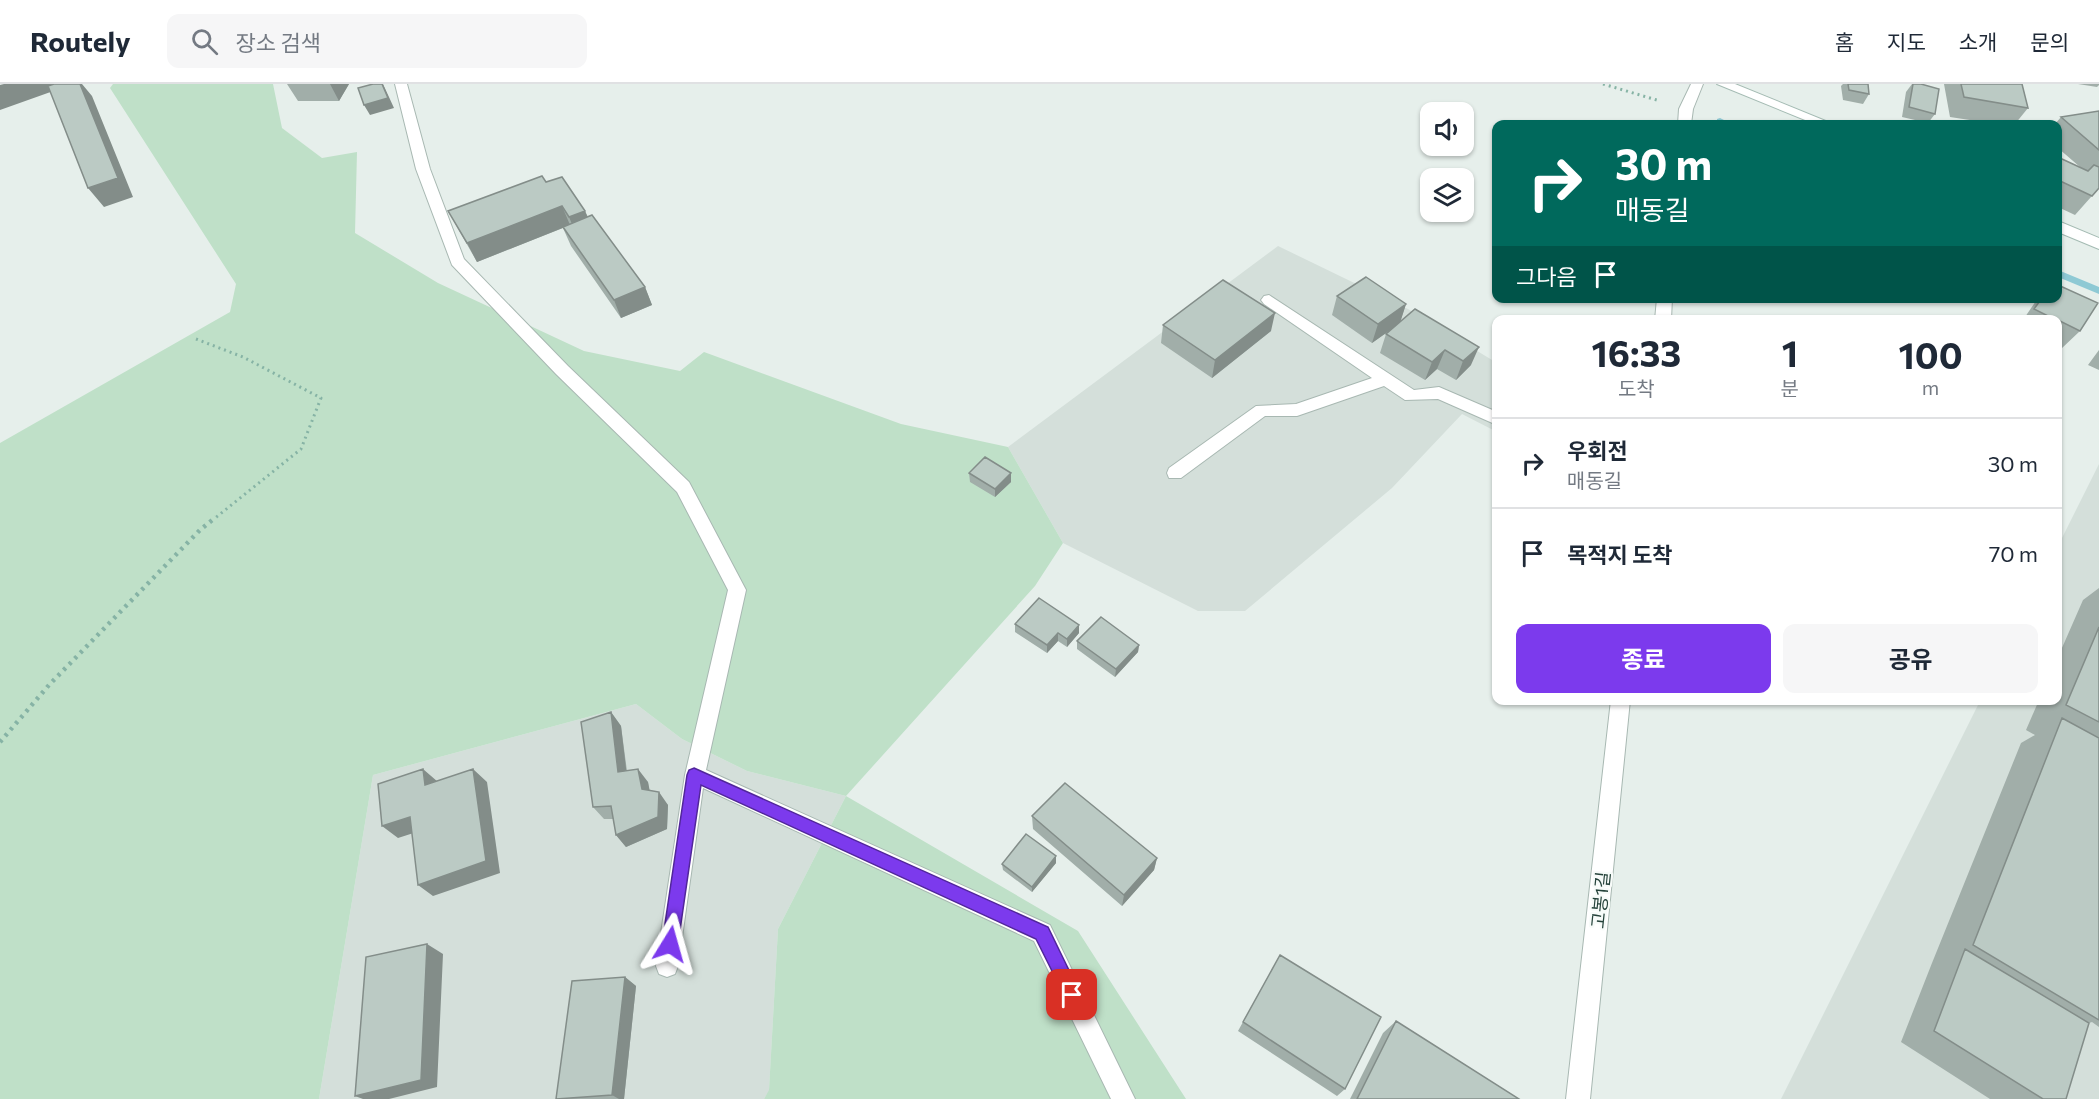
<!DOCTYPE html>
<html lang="ko">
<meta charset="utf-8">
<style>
body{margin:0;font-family:Commissioner,"Noto Sans KR",sans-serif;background:#f6f6f7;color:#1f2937;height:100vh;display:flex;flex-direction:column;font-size:22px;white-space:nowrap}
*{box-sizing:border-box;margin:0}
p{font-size:20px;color:#747a83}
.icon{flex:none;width:33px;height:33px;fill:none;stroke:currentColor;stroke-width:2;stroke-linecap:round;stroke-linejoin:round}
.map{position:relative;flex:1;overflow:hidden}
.drawer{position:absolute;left:1492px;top:231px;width:570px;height:390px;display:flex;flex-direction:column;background:#fff;border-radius:12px;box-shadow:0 2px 4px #0004}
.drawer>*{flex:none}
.hud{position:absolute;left:1492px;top:36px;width:570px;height:183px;border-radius:12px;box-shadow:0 2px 4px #0004;background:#00695c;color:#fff;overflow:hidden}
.controls{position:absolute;left:1420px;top:18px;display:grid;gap:12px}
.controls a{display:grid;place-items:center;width:54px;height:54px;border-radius:12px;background:#fff;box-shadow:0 2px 4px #0004;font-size:30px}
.pin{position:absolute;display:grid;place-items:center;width:51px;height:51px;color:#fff;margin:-26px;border-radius:12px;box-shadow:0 3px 9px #0006}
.me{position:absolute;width:66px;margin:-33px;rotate:8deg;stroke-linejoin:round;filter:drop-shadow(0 0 4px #0008)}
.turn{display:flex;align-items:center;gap:21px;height:126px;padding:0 24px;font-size:27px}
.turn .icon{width:78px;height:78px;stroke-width:2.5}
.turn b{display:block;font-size:42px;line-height:51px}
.then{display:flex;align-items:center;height:57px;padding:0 24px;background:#0003;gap:12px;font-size:22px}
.eta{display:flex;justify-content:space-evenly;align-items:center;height:102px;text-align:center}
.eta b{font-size:36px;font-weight:700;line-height:42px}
.primary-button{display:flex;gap:12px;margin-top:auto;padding:12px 24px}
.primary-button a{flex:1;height:69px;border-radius:12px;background:#7c3aed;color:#fff;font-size:24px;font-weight:700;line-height:69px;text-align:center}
.primary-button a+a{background:#f6f6f7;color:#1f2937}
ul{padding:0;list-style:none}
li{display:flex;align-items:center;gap:18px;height:90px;padding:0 24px;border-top:2px solid #e0e1e3}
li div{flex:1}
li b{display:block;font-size:22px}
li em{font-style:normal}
header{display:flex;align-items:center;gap:36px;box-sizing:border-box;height:84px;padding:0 30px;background:#fff;border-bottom:2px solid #e0e1e3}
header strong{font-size:28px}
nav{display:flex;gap:33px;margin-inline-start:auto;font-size:21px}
.search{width:420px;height:54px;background:#f6f6f7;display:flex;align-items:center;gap:15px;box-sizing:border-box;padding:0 21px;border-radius:12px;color:#747a83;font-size:22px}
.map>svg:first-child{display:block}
.built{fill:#d4dfda}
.green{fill:#bfe0c8}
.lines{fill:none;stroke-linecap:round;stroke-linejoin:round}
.stream{fill:#8ec9d4;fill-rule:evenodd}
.lane-casing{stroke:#a8b8b2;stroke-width:2}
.street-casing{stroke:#a8b8b2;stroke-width:2}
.secondary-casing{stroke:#a4bbb3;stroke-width:2}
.path-far1{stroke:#86b3a5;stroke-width:3;stroke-dasharray:2 4;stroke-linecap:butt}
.path{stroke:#86b3a5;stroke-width:4.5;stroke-dasharray:3 5;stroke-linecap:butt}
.lane{fill:#fff;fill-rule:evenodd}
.street{fill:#fff;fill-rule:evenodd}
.secondary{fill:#fff;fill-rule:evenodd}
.wall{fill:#a1aea9}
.shaded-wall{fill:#838d89}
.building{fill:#bbcac4;stroke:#838d89;stroke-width:1.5}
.route{fill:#7c3aed;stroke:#51269a;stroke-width:1.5}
.labels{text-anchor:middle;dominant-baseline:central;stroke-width:4.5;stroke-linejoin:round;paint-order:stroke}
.street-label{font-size:18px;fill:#24423a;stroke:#f7fbf9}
</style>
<header>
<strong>Routely</strong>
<div class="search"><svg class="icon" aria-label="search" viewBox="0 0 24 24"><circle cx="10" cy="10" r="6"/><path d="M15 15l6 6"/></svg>장소 검색</div>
<nav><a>홈</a><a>지도</a><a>소개</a><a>문의</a></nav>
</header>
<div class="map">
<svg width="2099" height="1015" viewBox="0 0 2099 1015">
<rect width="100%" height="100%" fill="#e6efeb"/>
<path class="built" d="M 1278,162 L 1408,225 L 1497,279 L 1497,348 L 1462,330 L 1392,404 L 1245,527 L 1198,527 L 1063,459 L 1008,363 Z
M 2099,380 L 2099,1015 L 1781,1015 L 1980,617 L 2058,616 L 2058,462 Z
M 636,620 L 682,655 L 747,687 L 846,712 L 778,845 L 769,1007 L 764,1015 L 319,1015 L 373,691 Z"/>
<path class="green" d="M 113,0 L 273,0 L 282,44 L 322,74 L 357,68 L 355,149 L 438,199 L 584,267 L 680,287 L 704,268 L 901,340 L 1008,363 L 1063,459 L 1035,502 L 846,712 L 1078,847 L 1186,1015 L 764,1015 L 769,1006 L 778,845 L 846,712 L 747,687 L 682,655 L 636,620 L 373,691 L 319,1015 L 0,1015 L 0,359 L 230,228 L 236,200 L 110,4 Z"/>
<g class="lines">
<path class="stream" d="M 1720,34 L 1732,40 L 1717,39 L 1717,35 Z
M 2058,186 L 2099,203 L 2099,210 L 2058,193 Z"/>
<g class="lane-casing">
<path id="lane" d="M 1269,211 L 1414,306 L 1439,303 L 1497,328 L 1497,341 L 1438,315 L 1405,316 L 1384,302 L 1297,332 L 1265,332 L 1181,394 L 1169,394 L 1167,389 L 1169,384 L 1256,322 L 1296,320 L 1372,294 L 1264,220 L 1261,216 L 1264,212 Z"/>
</g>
<g class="street-casing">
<path id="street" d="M 395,0 L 407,0 L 430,85 L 464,175 L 568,282 L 689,398 L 746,506 L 706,686 L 1050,841 L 1135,1015 L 1111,1015 L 1034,857 L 703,704 L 678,882 L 675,890 L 667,893 L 659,890 L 656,882 L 685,691 L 728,506 L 677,408 L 556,290 L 452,181 L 416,85 Z
M 1691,0 L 1703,0 L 1693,25 L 1691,40 L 1678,40 L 1679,25 Z
M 1657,214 L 1672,214 L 1671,236 L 1655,236 Z
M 1611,616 L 1630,616 L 1590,1015 L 1566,1015 Z"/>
</g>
<g class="secondary-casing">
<path id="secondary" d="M 1717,0 L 1735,0 L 1833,40 L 1815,40 Z
M 2058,137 L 2099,154 L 2099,165 L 2058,148 Z"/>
</g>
<path class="path-far1" d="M 1603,0 L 1660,17
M 196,255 L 243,273 L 321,314 L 301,365 L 214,435"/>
<path class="path" d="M 0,658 L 49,601 L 200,446 L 216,433"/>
<use href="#lane" class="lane"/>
<use href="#street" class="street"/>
<use href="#secondary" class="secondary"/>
</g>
<path class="wall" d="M 287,0 L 349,0 L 339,17 L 298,17 Z
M 1843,0 L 1868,0 L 1869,10 L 1863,20 L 1843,16 L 1841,2 Z
M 1912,0 L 1921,0 L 1935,30 L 1928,39 L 1902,33 L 1906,8 Z
M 1944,0 L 2022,0 L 2028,24 L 2015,40 L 1996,40 L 1950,33 Z
M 2078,0 L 2099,0 L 2099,1 L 2097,3 Z
M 2099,27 L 2099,104 L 2075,131 L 2058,123 L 2058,80 L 2080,83 L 2058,64 L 2058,40 L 2055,40 L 2061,33 Z
M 546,98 L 585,127 L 588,133 L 645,203 L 652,221 L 621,234 L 571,162 L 563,144 L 477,178 L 448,127 Z
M 1337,212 L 1406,220 L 1400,238 L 1471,281 L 1456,296 L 1437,285 L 1425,296 L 1380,269 L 1386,250 L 1399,240 L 1372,259 L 1332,231 Z
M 2038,214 L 2058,214 L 2080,247 L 2061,265 L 2058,263 L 2058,236 L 2023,236 Z
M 1163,241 L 1271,247 L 1212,294 L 1161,259 Z
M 2099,266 L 2099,286 L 2088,281 Z
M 969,389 L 1011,398 L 995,413 L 970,398 Z
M 2099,504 L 2099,943 L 2092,938 L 2089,939 L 2066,1015 L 1990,1015 L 1901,958 L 1932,879 L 2021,659 L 2035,651 L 2026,646 L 2039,616 L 2058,616 L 2058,573 L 2083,516 Z
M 1015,540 L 1079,549 L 1067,563 L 1058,557 L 1047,569 L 1015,548 Z
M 1077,557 L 1139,561 L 1138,568 L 1115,593 L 1077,565 Z
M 611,628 L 621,642 L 627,687 L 648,698 L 649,706 L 668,721 L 667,745 L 626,763 L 616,751 L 613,735 L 604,735 L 593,723 Z
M 1032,732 L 1157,774 L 1154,786 L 1122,822 L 1033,745 Z
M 1056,772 L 1056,779 L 1032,808 L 1003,786 L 1002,780 Z
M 1280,871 L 1345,1005 L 1337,1012 L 1238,947 Z
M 625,893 L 636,902 L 624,1015 L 556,1015 Z
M 1396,937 L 1519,1015 L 1350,1015 L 1383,949 Z"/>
<path class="shaded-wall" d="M 4,0 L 73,0 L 0,26 L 0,1 Z
M 80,0 L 82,0 L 92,12 L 133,113 L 104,123 L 88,104 Z
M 330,0 L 349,0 L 339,17 Z
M 383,0 L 394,24 L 370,31 L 364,21 Z
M 562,122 L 570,141 L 477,178 L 467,159 Z
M 585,127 L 593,146 L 577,152 L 569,133 Z
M 645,203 L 652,221 L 621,234 L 614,216 Z
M 1406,220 L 1400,239 L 1372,259 L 1378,240 Z
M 1275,229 L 1271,247 L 1212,294 L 1215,276 Z
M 1479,263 L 1471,281 L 1456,296 L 1463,277 Z
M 1445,266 L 1437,285 L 1425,296 L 1432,278 Z
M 1011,389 L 1011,398 L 995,413 L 995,405 Z
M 1079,541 L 1079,549 L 1067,563 L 1067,555 Z
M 1058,549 L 1058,557 L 1047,569 L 1047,561 Z
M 1139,561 L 1138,568 L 1115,593 L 1116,585 Z
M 611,628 L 621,642 L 628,701 L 618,688 Z
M 423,685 L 438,698 L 425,701 Z
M 473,685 L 487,698 L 500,789 L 433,812 L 418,801 Z
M 638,685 L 648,698 L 652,718 L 642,705 Z
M 659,708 L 668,721 L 667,745 L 626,763 L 616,751 Z
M 410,733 L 426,745 L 398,754 L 382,742 Z
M 1056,772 L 1056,779 L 1032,808 L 1032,803 Z
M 1157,774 L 1154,786 L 1122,822 L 1124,811 Z
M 427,860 L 443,870 L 437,1003 L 389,1015 L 363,1015 L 355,1012 Z
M 625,893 L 636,902 L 624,1015 L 619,1015 L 612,1011 Z"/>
<path class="building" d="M 54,0 L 80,0 L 118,94 L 88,104 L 48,2 Z
M 373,0 L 382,0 L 388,14 L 364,21 L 358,4 Z
M 1848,0 L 1868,0 L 1869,10 L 1849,6 Z
M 1913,0 L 1921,0 L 1939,5 L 1935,30 L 1909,23 Z
M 1961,0 L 2022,0 L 2028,24 L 1964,13 Z
M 2099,27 L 2099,66 L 2061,33 Z
M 2062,75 L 2088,87 L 2094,81 L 2099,83 L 2099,104 L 2092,112 L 2058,96 L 2058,80 Z
M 542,92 L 546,98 L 562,93 L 585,127 L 569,133 L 562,122 L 467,159 L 448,127 Z
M 592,131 L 645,203 L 614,216 L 563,143 Z
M 1366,193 L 1406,220 L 1378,240 L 1337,212 Z
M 1223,196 L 1275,229 L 1215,276 L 1163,241 Z
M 2058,201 L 2098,219 L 2080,247 L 2058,236 L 2056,236 L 2034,225 L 2042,214 L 2058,214 Z
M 1415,225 L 1479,263 L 1463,277 L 1445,266 L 1432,278 L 1386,250 Z
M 985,373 L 1011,389 L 995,405 L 969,389 Z
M 1039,514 L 1079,541 L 1067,555 L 1058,549 L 1047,561 L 1015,540 Z
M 1101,533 L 1139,561 L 1116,585 L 1077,557 Z
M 2099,543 L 2099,638 L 2066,621 Z
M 611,628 L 618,688 L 638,685 L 642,705 L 659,708 L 658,733 L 616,751 L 611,722 L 593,723 L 581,638 Z
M 2062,634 L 2099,654 L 2099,936 L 1973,861 Z
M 423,685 L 425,701 L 473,685 L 486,777 L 418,801 L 410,733 L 382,742 L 378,700 Z
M 1065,699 L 1157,774 L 1124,811 L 1032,732 Z
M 1026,750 L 1056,772 L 1032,803 L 1002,780 Z
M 427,860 L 421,996 L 355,1012 L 366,873 Z
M 1965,865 L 2089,939 L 2066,1015 L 2043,1015 L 1934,947 Z
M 1280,871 L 1381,933 L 1345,1005 L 1243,938 Z
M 625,893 L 612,1011 L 556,1015 L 572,897 Z
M 1396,937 L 1519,1015 L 1357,1015 Z"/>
<path class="route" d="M 694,684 L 1048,843 L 1081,911 L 1078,917 L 1072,920 L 1067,917 L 1036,855 L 701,701 L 678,860 L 676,866 L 670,869 L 664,866 L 662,860 L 687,691 L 689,686 Z"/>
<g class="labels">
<g class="street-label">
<text transform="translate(1600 816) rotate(-84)">고봉1길</text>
</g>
</g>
</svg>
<div class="controls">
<a><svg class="icon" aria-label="sound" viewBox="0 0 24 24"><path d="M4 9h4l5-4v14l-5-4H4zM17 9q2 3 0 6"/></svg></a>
<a><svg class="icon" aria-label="layers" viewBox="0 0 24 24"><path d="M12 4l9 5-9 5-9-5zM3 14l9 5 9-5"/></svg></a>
</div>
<div class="pin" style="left:1072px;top:911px;background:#d93025"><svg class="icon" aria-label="arrive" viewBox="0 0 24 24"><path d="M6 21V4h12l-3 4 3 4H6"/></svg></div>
<svg class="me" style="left:670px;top:860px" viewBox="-20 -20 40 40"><path d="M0-17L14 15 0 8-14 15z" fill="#7c3aed" stroke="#fff" stroke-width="4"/></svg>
<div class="hud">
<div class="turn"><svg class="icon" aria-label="right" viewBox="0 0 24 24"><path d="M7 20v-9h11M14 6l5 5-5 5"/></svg><div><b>30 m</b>매동길</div></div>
<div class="then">그다음<svg class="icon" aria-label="arrive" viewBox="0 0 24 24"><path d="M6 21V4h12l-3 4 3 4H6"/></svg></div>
</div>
<section class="drawer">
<div class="eta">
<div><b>16:33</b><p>도착</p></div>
<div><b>1</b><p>분</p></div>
<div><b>100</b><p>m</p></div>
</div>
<ul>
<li><svg class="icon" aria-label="right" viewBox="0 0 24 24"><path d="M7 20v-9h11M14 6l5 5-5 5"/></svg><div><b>우회전</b><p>매동길</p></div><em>30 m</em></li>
<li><svg class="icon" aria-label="arrive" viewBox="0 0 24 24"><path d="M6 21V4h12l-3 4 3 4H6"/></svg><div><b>목적지 도착</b></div><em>70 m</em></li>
</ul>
<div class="primary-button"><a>종료</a><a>공유</a></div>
</section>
</div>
